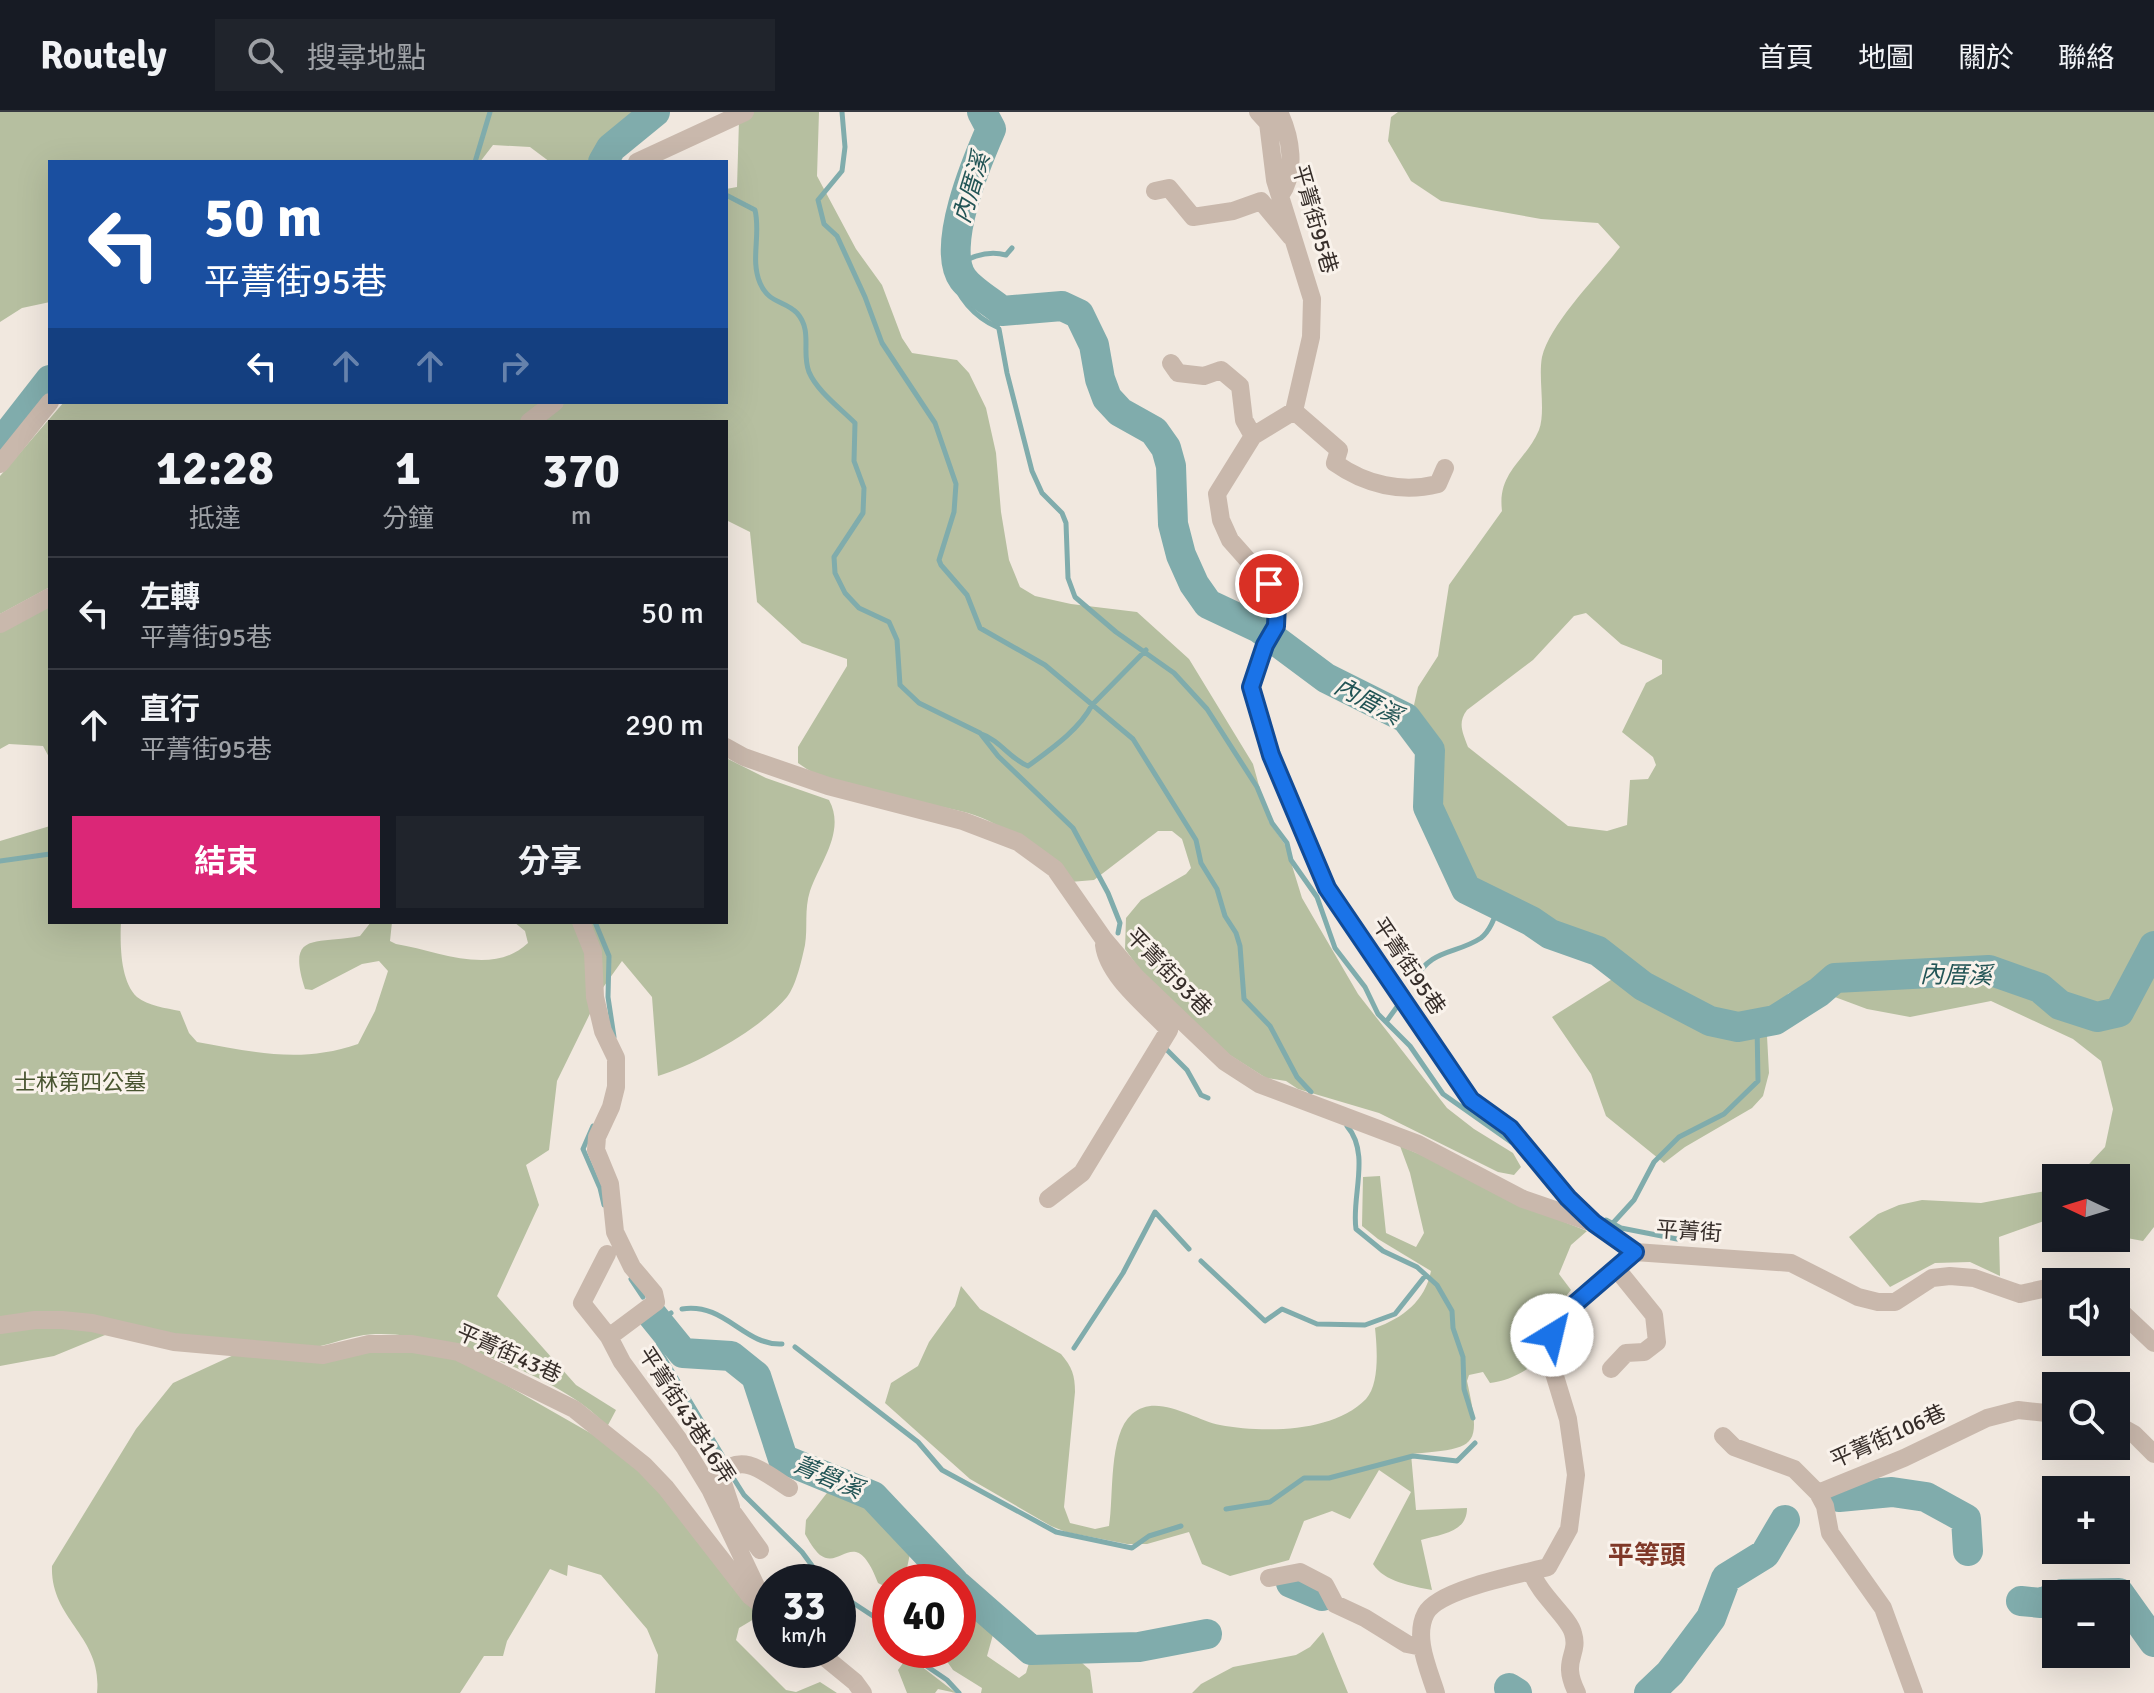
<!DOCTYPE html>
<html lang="zh-TW">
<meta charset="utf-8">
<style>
body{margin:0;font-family:Signika,"Noto Sans TC",sans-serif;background:#20242c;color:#f1f3f6;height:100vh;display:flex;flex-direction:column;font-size:30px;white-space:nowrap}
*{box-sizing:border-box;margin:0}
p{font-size:26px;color:#9ea1a6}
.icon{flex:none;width:44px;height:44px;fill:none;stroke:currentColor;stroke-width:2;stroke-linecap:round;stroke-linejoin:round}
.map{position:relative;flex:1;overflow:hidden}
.panel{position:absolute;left:48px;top:308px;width:680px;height:504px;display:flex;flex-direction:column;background:#171b24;border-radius:0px;box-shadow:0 8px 32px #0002}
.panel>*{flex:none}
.top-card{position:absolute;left:48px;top:48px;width:680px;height:244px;border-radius:0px;box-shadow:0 8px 32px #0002;background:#1a4fa0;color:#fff;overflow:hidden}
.needle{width:52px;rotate:274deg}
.controls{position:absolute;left:2042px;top:1052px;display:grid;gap:16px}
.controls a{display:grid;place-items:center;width:88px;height:88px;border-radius:0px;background:#171b24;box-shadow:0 8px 32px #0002;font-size:40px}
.speed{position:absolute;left:752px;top:1452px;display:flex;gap:16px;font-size:40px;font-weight:700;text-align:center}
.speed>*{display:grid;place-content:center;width:104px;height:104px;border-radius:50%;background:#171b24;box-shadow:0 8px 32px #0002;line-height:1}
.speed small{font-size:20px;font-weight:400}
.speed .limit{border:12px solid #d22;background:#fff;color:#111}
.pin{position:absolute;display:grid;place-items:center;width:68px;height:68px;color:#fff;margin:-34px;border:4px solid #fff;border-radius:50%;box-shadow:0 2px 8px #0007}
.me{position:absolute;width:88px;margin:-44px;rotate:36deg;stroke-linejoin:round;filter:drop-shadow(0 0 6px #0008)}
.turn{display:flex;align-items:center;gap:28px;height:168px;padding:0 24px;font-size:36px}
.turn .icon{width:104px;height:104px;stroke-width:2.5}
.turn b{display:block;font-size:56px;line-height:68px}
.lanes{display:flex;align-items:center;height:76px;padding:0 24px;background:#0003;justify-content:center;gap:40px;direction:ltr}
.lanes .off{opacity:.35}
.eta{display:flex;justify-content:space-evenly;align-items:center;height:136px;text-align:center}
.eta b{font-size:48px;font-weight:700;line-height:56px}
.cta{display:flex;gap:16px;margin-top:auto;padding:16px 24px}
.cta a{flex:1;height:92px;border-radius:0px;background:#db2777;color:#fff;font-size:32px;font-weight:700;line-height:92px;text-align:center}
.cta a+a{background:#20242c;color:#f1f3f6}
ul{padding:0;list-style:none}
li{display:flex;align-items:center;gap:24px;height:112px;padding:0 24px;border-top:2px solid #363941}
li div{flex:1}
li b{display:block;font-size:30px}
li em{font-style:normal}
header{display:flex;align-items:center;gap:48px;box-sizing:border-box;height:112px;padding:0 40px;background:#171b24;border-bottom:2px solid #363941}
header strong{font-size:38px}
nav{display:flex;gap:44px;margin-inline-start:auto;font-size:28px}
.search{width:560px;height:72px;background:#20242c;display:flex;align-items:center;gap:20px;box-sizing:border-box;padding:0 28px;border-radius:0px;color:#9ea1a6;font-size:30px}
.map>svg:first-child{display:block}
.green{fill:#b6bfa0;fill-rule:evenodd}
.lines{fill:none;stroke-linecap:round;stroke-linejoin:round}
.stream{stroke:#80acac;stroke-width:5}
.river{stroke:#80acac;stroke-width:30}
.minor{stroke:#c9b8ac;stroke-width:18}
.route-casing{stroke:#114b97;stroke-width:20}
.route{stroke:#1a73e8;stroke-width:14}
.labels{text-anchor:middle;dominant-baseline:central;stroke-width:6;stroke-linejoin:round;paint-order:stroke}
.street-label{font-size:22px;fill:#372e2a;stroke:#f9f2eb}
.park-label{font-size:22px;fill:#485430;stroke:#f9f2eb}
.water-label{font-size:24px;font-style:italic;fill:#235556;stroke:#f9f2eb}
.quarter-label{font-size:26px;font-weight:bold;fill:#803929;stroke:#f9f2eb}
</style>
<header>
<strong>Routely</strong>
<div class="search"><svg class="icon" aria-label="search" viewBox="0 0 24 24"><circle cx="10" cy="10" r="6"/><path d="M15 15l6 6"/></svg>搜尋地點</div>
<nav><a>首頁</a><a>地圖</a><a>關於</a><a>聯絡</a></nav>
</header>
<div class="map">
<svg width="2154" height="1581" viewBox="0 0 2154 1581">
<rect width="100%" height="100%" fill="#f1e8df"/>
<path class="green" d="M 0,0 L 636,0 L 606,27 L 596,50 L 550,50 L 530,35 L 493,33 L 480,50 L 50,50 L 50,190 L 22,196 L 0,210 Z
M 744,0 L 819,0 L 817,64 L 856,137 L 882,173 L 902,226 L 912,241 L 957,248 L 969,261 L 986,296 L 996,341 L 1001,400 L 1009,448 L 1020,475 L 1035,484 L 1071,492 L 1137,500 L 1189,547 L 1253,652 L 1269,710 L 1286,734 L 1302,786 L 1358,882 L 1447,996 L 1474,1017 L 1513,1041 L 1521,1055 L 1514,1063 L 1498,1060 L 1379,1001 L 1298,977 L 1286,969 L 1266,966 L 1214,933 L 1143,862 L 1125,837 L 1126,806 L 1141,788 L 1186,762 L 1191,756 L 1182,727 L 1172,719 L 1158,719 L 1094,768 L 1070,770 C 1039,743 1009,713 968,701 C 917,687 841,684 798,651 L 798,635 L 847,554 L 847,547 L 802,531 L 757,490 L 750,420 L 726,408 L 726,310 L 551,310 L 543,307 L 539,310 L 50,310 L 50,475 L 0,502 L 0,364 L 64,290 L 726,290 L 726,77 L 737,75 L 739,8 Z
M 1398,0 L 2154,0 L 2154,1115 L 2143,1129 L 2116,1124 L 2116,1066 L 2076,1066 L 2105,1035 L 2113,997 L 2101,949 L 2073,927 L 1991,889 L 1910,905 L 1867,897 L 1808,875 L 1789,881 L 1774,895 L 1767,924 L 1769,961 L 1763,984 L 1752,996 L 1685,1035 L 1664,1051 L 1606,1004 L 1591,962 L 1552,905 L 1633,854 L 1478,774 L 1456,741 L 1436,696 L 1434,632 L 1417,608 L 1414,593 L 1418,575 L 1438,544 L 1449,473 L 1502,399 C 1497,360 1526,349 1539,318 C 1546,300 1538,266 1542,245 C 1550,211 1599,163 1620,135 L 1598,111 L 1541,107 L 1441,89 L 1411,69 L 1388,29 L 1391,5 ZM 1586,501 L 1621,532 L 1662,548 L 1662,562 L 1646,571 L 1622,620 L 1653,645 L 1656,653 L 1648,667 L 1630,668 L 1627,713 L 1607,719 L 1568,714 L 1468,635 C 1463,621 1457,611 1467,598 L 1533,548 L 1574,504 Z
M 50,492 L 50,647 L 43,634 L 9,632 L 0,637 L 0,516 Z
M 726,646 L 766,666 L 829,688 C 846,719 820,750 810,779 C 804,798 808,815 805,833 C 802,847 796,874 787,885 C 759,918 699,951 658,964 L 652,885 L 622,849 L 602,877 L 557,969 L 549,1038 L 526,1053 L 539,1093 L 497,1184 L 576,1273 L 616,1298 L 607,1315 C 576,1274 460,1228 408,1224 C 394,1222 373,1221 359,1224 C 343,1227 328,1233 311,1236 L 110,1221 L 54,1244 L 0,1254 L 0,729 L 50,714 L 50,810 L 121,810 C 120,831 120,869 137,885 C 148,894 166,896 180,899 L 189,921 L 197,930 C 254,940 300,952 358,932 L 375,899 L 388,859 L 379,849 L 362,852 L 312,878 L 305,877 C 286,818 316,833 360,824 L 371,810 L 392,810 L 390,829 L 396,832 C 439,839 492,865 528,831 L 525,819 L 514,810 L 726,810 Z
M 1400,1034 L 1475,1066 L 1519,1092 L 1587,1119 L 1571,1133 L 1559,1162 L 1571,1178 L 1552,1201 L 1545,1244 C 1529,1257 1511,1269 1490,1271 L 1483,1260 L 1469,1263 L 1467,1269 C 1482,1337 1477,1336 1411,1342 L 1416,1398 L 1467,1396 C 1467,1421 1441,1422 1421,1428 L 1432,1478 C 1412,1474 1384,1470 1373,1452 L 1411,1380 L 1379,1358 L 1350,1407 L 1332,1399 L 1304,1409 L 1289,1448 L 1230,1464 L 1202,1452 L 1189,1420 L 1147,1432 L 1127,1432 L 1066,1420 L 1051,1414 L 970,1367 L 885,1291 L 891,1271 L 918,1254 L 929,1230 L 955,1194 L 961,1174 L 980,1197 L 1061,1242 C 1072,1255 1075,1263 1075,1280 L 1064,1395 L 1070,1411 L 1095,1417 L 1109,1414 C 1114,1384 1108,1323 1132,1302 C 1157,1280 1194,1308 1220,1313 C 1263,1321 1333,1321 1366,1287 C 1380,1272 1377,1235 1375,1216 C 1403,1206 1425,1189 1431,1159 L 1378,1127 L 1362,1114 L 1363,1065 L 1380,1064 L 1386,1121 L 1416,1135 L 1424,1121 L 1410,1061 Z
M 2056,1077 L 2056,1112 L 2044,1109 L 1999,1125 L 2000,1164 L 1970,1150 L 1935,1151 L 1890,1175 L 1849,1125 L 1878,1102 L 1899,1093 L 1922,1088 L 1981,1091 Z
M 366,1238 L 408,1239 L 459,1246 L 606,1330 L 655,1371 L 764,1501 L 739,1516 L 736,1528 L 786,1578 L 796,1580 L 820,1570 L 837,1581 L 655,1581 L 658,1543 L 647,1517 L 601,1463 L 568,1453 L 567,1464 L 550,1457 L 507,1529 L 503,1544 L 484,1544 L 460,1581 L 97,1581 C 103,1524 50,1508 52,1454 L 136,1317 L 173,1271 L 236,1242 Z
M 830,1377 C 865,1378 891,1407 912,1432 L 907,1456 L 925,1470 L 890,1470 L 890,1477 L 878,1471 C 855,1411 842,1459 820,1443 C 814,1438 809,1429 805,1422 L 806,1408 Z
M 959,1485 L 964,1485 L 996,1512 L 987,1544 L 1019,1566 L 1026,1561 L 1029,1551 L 1081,1550 L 1090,1558 L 1093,1581 L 981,1581 L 982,1576 L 953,1558 L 939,1538 L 958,1538 Z
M 1323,1520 L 1348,1581 L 1192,1581 L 1201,1572 L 1233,1555 L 1296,1543 L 1310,1535 Z
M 908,1544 L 956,1581 L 938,1577 L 935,1581 L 907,1581 L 898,1558 Z"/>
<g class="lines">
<path class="stream" d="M 842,0 L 845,35 L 842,59 L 818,88 L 824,112 L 837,124 L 865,185 L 882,231 L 935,311 L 956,372 L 954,400 L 939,448 L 941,453 L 967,483 L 980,516 L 1045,553 L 1133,627 L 1196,728 L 1201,751 L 1217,777 L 1225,804 L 1236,821 L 1240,834 L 1244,887 L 1270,914 L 1297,965 L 1311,980
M 475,50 L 490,0
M 726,83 L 755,98 C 761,122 750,148 760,171 C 769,192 784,188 797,201 C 813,219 801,240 809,260 C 817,279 840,296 855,311 L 854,349 L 864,376 L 863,401 L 834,445 L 835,461 L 845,481 L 859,496 L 889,510 L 897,528 L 900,573 L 919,591 L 980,621 L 998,644 L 1073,716 L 1108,781 L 1120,811 L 1118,821
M 1002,199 L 997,215 C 975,205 956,185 952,161 C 963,145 987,138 1006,143 L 1012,136
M 999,217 L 1007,261 L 1032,359 L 1042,381 L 1062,401 L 1066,411 L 1068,466 L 1075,485 L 1116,520 L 1174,561 L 1207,597 L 1257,675 L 1272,711 L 1287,731 L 1291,748 L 1317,785 L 1335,836 L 1365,875 L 1378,902 L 1410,934 L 1443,982 L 1511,1030
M 981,622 C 1000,628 1010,647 1028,654 C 1051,637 1079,618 1092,593 L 1146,538
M 0,749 L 50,742
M 595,810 L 609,844 L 608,885 L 614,925
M 1414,869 C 1431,836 1455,843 1481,826 C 1491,818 1495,804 1499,793
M 1386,910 L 1399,892
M 1167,938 L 1187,958 L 1201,983 L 1208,986
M 593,1014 L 583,1037 L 600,1076 L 604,1093
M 1347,1014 C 1371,1042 1351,1085 1356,1117 L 1383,1139 L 1417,1155 L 1437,1173 L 1452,1199 L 1453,1216 L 1463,1245 L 1464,1277 L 1473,1306
M 1606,1108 L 1621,1116 L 1677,1127
M 1613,1111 L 1634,1088 L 1654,1050 L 1679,1025 L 1724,1002 L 1758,969 L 1757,913
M 1201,1149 L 1265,1209 L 1282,1197 L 1317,1212 L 1365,1213 L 1395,1202 L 1425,1164
M 631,1167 L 643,1185
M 682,1197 C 725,1190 744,1234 782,1232
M 650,1216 L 671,1201
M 657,1234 L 722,1343
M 795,1235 L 918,1330 L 942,1358 L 1056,1420 L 1132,1436 L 1149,1424 L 1181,1414
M 1074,1236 L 1123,1161 L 1155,1100 L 1189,1137
M 732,1364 L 744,1383 L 802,1440 L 824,1470
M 1226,1397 L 1270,1390 L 1304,1366 L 1329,1366 L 1413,1344 L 1457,1349 L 1475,1331
M 838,1481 L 879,1508 L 890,1523
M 903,1538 L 947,1568 L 959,1581"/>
<path class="river" d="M 982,0 L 991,17 C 977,49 940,136 963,167 C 972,179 990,189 1002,199 L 1062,194 L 1079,202 L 1094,233 L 1100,267 L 1107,286 L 1120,300 L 1154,319 L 1166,336 L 1171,354 L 1173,412 L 1181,443 L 1194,472 L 1208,492 L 1259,516 L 1326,566 L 1406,606 L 1430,638 L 1428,695 L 1466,777 L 1531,809 L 1550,822 L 1598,839 L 1643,874 L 1710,909 L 1738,915 L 1775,908 L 1819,880 L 1835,866 L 1989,858 L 2040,876 L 2060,893 L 2097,905 L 2119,900 L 2154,834
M 603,50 L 611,36 L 655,0
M 0,332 L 50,268
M 653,1204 L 683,1241 L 731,1244 L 756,1264 L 783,1347 L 873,1384 L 954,1470
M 1839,1385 L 1892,1380 L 1926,1385 L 1966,1407 L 1968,1439
M 1291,1471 L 1322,1484
M 958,1474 L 1031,1538 L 1139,1535 L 1207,1522
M 2062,1482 L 2119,1481 L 2154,1530
M 2021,1489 L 2041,1491 L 2056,1485
M 1509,1576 L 1517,1581
M 1649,1581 L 1670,1561 L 1711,1506 L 1726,1466 L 1765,1442 L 1785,1408"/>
<path class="minor" d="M 1258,0 L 1268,11 L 1275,68 L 1312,187 L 1311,225 L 1294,299 L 1253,324 L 1217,382 L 1221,408 L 1230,428 L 1269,472 L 1277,491 L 1276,514 L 1265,533 L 1251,575 L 1271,643 L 1327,776 L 1471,988 L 1510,1016 L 1568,1086 L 1594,1111 L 1635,1140
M 1279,0 C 1291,25 1297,60 1280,84
M 637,50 L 745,0
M 1155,79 L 1169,76 L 1193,105 L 1233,99 L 1261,89 L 1291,125
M 1171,251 L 1178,261 L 1204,264 L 1221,258 L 1240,274 L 1244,308 L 1253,324
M 1294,299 L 1339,338 L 1335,351 C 1366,373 1402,381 1438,372 L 1445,356
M 529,310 L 555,290
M 0,352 L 50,290
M 0,512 L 50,485
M 726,635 L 744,645 L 828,674 L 963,709 L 1018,730 L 1055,757 L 1103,826 L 1136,865 L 1225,950 L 1259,972 L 1418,1032 L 1523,1087 L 1587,1109
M 581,810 L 593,840 L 595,885 L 603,919 L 616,946 L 616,975 L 611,995 L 597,1025 L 596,1038 L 610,1072 L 615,1120 L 632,1155 L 654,1181 L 656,1190 L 609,1225
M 1048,1087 L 1082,1061 L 1169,918 C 1148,895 1108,865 1104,833
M 607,1142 L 582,1191 L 609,1225 L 622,1250 L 685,1336 L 710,1377 L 763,1489
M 2116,1195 L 2154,1231
M 0,1213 L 35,1208 L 62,1208 L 92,1211 L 174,1230 L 323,1243 L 369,1232 L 412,1232 L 458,1240 L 574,1297 L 644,1353 L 666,1376 L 750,1484 L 770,1499
M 1611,1257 L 1626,1241 L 1644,1240 L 1657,1230 L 1654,1203 L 1616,1156
M 2116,1312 L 2134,1322 L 2154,1342
M 1723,1324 L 1734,1335 L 1794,1357 L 1818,1381
M 731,1395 L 720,1362 C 744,1339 766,1362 789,1376
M 734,1402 L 760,1438
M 1531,1459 C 1540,1484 1569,1505 1573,1521 C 1580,1544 1560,1547 1577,1581
M 1269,1466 L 1300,1460 L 1325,1473 L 1335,1492 L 1365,1506 L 1407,1532 L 1422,1535
M 816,1538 L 855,1570 L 863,1581
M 1436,1581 C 1429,1558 1413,1525 1426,1501 C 1439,1477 1521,1462 1548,1455 L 1569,1417 L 1576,1363 L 1568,1307 L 1550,1248 L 1552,1223 L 1562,1203 L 1635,1140 L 1791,1151 L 1858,1185 L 1878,1190 L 1895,1190 L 1932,1166 L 1950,1164 L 1974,1166 L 2020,1182 L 2056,1174
M 1914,1581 L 1883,1496 L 1830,1421 L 1825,1394 L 1818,1381 L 1904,1346 L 1987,1306 L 2018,1298 L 2056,1302"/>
</g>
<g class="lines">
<g class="route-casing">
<path id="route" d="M 1269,472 L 1277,491 L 1276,514 L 1265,533 L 1251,575 L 1271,643 L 1327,776 L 1471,988 L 1510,1016 L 1568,1086 L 1594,1111 L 1635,1140 L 1562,1203 L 1552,1223"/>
</g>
<use href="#route" class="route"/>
</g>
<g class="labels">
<g class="street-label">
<text transform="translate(1315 107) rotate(74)">平菁街95巷</text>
<text transform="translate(1409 854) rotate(56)">平菁街95巷</text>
<text transform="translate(1169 860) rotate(46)">平菁街93巷</text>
<text transform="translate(1689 1119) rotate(4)">平菁街</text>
<text transform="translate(509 1241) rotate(24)">平菁街43巷</text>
<text transform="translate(687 1303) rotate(57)">平菁街43巷16弄</text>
<text transform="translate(1888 1324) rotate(-24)">平菁街106巷</text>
</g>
<g class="park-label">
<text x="80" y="970">士林第四公墓</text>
</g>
<g class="water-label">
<text transform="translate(971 76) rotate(-73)">內厝溪</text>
<text transform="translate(1368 589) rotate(28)">內厝溪</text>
<text transform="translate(1956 863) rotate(1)">內厝溪</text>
<text transform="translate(828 1365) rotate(23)">菁礐溪</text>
</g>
<g class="quarter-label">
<text x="1647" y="1444">平等頭</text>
</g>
</g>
</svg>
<div class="controls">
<a><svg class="needle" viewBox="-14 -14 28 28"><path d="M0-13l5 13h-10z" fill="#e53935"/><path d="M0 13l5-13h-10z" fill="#9ea1a6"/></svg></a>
<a><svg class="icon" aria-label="sound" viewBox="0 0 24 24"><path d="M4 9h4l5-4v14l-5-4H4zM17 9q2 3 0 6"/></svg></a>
<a><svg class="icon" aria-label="search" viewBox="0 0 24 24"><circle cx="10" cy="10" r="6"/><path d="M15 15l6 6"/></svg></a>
<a>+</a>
<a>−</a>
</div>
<div class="speed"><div>33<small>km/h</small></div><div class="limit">40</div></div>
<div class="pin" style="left:1269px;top:472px;background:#d93025"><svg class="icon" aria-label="arrive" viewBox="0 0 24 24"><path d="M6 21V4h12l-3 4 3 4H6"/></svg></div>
<svg class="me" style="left:1552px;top:1223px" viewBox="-20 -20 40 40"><circle r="19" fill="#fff"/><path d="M0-13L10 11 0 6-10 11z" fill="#1a73e8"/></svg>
<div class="top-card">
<div class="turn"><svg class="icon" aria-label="left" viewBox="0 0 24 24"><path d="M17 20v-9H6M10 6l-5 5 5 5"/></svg><div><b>50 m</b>平菁街95巷</div></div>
<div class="lanes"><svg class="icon" aria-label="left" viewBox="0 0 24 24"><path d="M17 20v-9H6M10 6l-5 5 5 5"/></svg><svg class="icon off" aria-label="ahead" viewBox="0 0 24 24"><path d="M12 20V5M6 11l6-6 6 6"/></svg><svg class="icon off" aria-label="ahead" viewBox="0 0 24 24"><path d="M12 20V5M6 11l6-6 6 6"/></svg><svg class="icon off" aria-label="right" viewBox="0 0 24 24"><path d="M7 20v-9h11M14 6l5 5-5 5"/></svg></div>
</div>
<section class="panel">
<div class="eta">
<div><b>12:28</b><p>抵達</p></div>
<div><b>1</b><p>分鐘</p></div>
<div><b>370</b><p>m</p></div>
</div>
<ul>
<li><svg class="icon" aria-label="left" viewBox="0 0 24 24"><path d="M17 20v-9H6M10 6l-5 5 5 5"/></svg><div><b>左轉</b><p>平菁街95巷</p></div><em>50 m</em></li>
<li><svg class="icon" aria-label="ahead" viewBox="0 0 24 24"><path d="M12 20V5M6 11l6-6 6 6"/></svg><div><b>直行</b><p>平菁街95巷</p></div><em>290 m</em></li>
</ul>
<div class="cta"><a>結束</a><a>分享</a></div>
</section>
</div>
